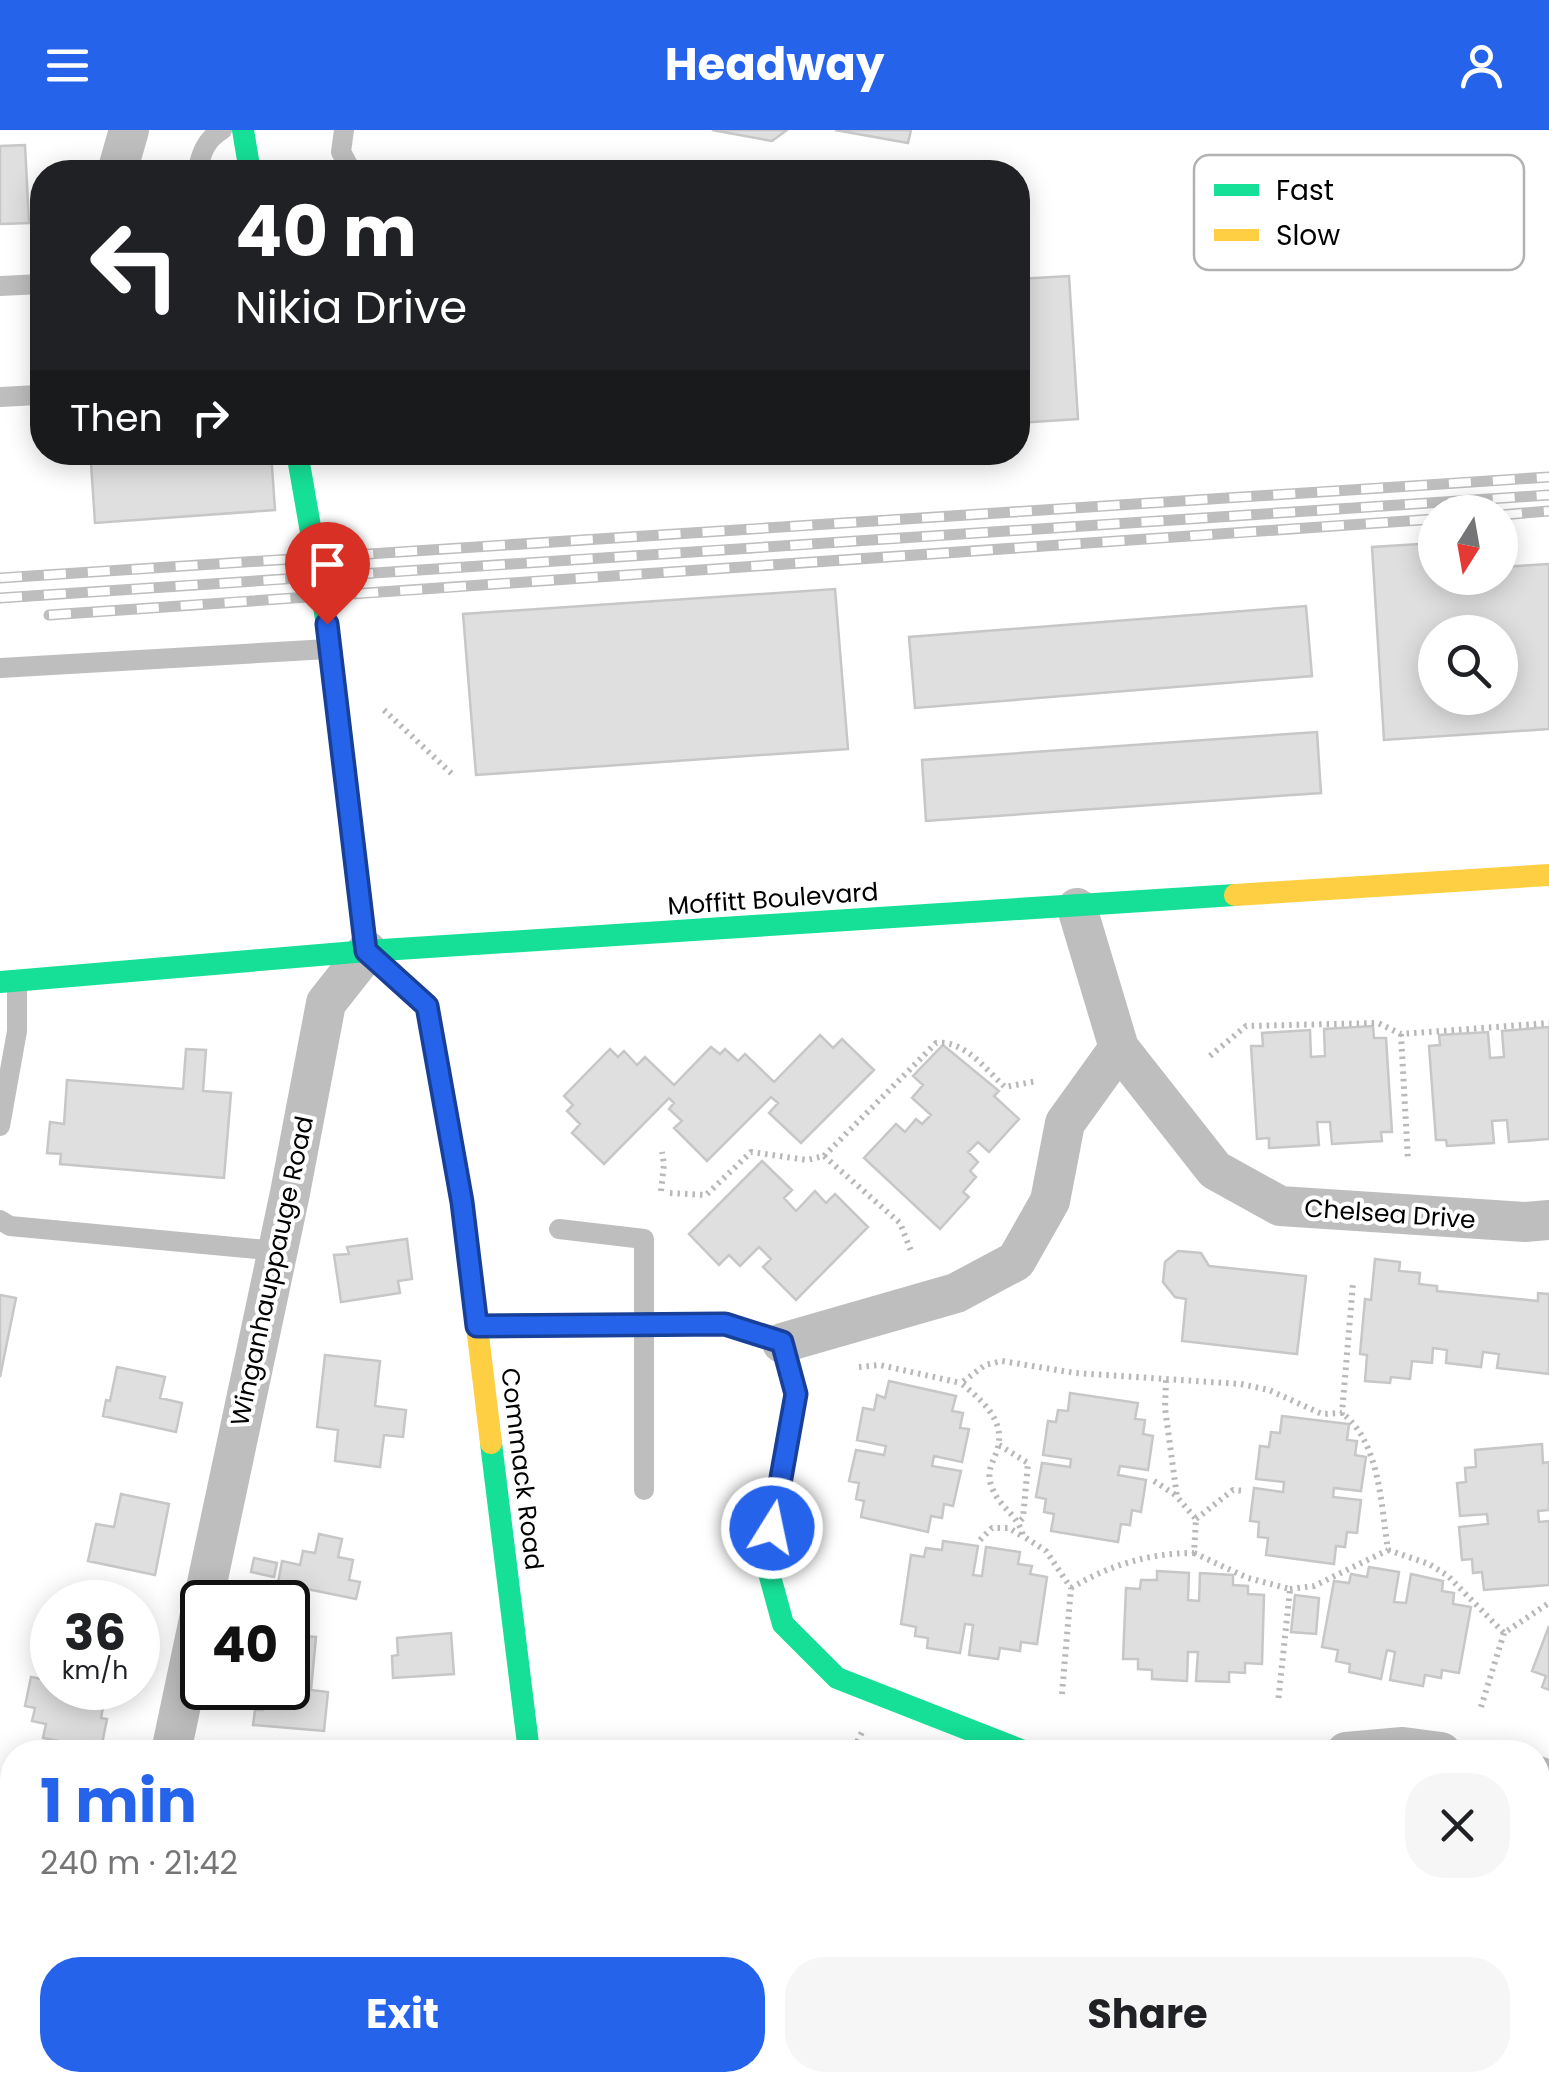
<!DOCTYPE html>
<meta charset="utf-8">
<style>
body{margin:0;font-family:Poppins,sans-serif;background:#f6f6f6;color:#202124;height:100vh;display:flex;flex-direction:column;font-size:38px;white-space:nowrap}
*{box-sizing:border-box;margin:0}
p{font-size:32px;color:#757577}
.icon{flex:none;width:55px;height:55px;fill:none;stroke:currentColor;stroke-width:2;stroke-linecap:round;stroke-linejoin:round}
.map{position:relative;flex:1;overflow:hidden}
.details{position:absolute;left:0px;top:1610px;width:1550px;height:352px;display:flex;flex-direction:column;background:#fff;border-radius:40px 40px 0 0;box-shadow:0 5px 25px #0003}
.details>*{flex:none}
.hud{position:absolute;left:30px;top:30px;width:1000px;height:305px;border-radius:40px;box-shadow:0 5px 25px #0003;background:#202124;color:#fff;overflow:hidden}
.needle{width:65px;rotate:191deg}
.buttons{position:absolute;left:1418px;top:365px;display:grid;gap:20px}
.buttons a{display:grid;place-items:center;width:100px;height:100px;border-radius:50%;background:#fff;box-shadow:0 5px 25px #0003;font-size:50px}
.speed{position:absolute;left:30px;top:1450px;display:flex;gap:20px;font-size:50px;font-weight:700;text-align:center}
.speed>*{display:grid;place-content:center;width:130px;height:130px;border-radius:50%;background:#fff;box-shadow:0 5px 25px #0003;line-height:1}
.speed small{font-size:25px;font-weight:400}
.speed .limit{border:5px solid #111;border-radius:15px;background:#fff;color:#111}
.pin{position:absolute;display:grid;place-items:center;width:85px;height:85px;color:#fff;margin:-102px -42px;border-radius:50% 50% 50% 0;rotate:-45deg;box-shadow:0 0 10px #0007}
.pin .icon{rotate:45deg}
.me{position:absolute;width:110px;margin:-55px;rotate:10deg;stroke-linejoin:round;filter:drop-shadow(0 0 8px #0008)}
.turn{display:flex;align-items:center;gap:35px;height:210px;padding:0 40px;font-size:45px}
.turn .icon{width:130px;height:130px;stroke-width:2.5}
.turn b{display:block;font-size:70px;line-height:85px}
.then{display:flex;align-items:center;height:95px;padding:0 40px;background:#0003;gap:20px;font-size:38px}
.round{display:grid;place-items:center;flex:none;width:105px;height:105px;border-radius:40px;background:#f6f6f6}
.headline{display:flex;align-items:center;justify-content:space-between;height:170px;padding:0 40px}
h1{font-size:60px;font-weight:700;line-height:75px;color:#2563eb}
.action{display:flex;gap:20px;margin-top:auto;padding:20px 40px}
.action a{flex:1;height:115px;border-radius:40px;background:#2563eb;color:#fff;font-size:40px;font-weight:700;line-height:115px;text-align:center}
.action a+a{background:#f6f6f6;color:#202124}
header{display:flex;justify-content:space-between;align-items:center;height:130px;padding:0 40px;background:#2563eb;color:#fff;font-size:45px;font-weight:700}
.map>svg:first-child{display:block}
.building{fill:#dfdfdf;stroke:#c7c7c7;stroke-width:2.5;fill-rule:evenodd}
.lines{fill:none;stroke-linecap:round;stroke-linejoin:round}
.path{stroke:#b9b9b9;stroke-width:6;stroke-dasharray:2.5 5;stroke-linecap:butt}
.lane{stroke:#bebebe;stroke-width:20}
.street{stroke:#bebebe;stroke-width:40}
.fast{stroke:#16e098;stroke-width:22}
.slow{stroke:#ffcf43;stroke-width:22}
.rail-casing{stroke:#bebebe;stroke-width:11}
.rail{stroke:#fff;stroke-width:8;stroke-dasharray:22;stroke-linecap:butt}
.route-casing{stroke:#184099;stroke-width:25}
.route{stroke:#2563eb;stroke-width:18}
.labels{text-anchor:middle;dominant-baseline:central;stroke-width:8;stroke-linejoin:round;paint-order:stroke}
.street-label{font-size:25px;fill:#000;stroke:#fff}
.key{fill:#fff;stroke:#b2b2b2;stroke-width:2.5}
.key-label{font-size:28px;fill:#000}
</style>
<header><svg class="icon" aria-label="menu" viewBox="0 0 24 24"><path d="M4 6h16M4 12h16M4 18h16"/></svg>Headway<svg class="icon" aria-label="person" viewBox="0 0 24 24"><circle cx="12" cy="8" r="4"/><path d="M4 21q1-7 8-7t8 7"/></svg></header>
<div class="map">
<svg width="1549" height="1961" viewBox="0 0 1549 1961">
<rect width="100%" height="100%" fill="#fff"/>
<path class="building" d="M 712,0 L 787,0 L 772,11 Z
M 835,0 L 911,0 L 908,13 Z
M 25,15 L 29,93 L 0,94 L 0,16 Z
M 1069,146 L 1078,289 L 1018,293 L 1018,149 Z
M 243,322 L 271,322 L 275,380 L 95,393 L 91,333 Z
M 480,322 L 527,322 L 527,327 L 481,330 Z
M 1435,413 L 1435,448 L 1500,448 L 1500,437 L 1549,434 L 1549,599 L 1384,610 L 1372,417 ZM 1435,502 L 1500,502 L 1500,568 L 1435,568 Z
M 835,459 L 848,619 L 476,645 L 463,484 Z
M 1306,476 L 1312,546 L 915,578 L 909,507 Z
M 1317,602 L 1321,663 L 926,691 L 922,630 Z
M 1373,896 L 1374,908 L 1386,908 L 1392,1002 L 1381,1002 L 1382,1011 L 1332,1014 L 1330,992 L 1317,992 L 1319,1015 L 1269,1018 L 1269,1008 L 1257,1009 L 1251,916 L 1263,916 L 1262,903 L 1310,900 L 1311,927 L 1325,926 L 1324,899 Z
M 1549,897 L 1549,1009 L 1509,1012 L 1507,990 L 1492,991 L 1494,1013 L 1447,1016 L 1446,1010 L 1436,1010 L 1429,916 L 1440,915 L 1439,905 L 1488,902 L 1490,928 L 1504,927 L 1502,901 Z
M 820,905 L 833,918 L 842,909 L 874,940 L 801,1013 L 769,983 L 778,973 L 771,967 L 707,1031 L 674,998 L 682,991 L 669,979 L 674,973 L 669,968 L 604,1034 L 572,1003 L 580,994 L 567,981 L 573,975 L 564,966 L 610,919 L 618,927 L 624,921 L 637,935 L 645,927 L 674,955 L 711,917 L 720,924 L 725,919 L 738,931 L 745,924 L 774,952 Z
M 943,915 L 999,961 L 994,966 L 1019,989 L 989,1022 L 978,1012 L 968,1022 L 978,1032 L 970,1041 L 976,1047 L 963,1062 L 969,1067 L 940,1099 L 864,1028 L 896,994 L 905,1002 L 916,989 L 922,994 L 931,985 L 912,968 L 923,955 L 913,946 Z
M 186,919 L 206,920 L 203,961 L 231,963 L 224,1048 L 60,1034 L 61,1024 L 47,1023 L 50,992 L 64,994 L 67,950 L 183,959 Z
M 762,1031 L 792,1060 L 784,1068 L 796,1081 L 815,1061 L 826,1073 L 835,1064 L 868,1097 L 796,1170 L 763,1137 L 771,1129 L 759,1117 L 740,1136 L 729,1125 L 719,1135 L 689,1104 Z
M 407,1109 L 412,1149 L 398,1151 L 400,1163 L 341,1172 L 334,1125 L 349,1124 L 347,1117 Z
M 1178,1121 L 1201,1123 L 1209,1136 L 1306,1146 L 1297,1224 L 1182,1211 L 1186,1169 L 1175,1167 L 1163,1152 L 1165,1132 Z
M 1375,1129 L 1400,1132 L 1399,1141 L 1420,1143 L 1419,1154 L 1437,1156 L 1437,1161 L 1538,1171 L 1538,1163 L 1549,1164 L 1549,1244 L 1497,1238 L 1499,1224 L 1483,1222 L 1481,1237 L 1446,1233 L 1447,1220 L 1433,1218 L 1432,1233 L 1412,1231 L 1410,1249 L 1391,1247 L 1390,1253 L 1365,1251 L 1367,1225 L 1360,1224 L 1365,1169 L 1371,1170 Z
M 0,1165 L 16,1168 L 0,1247 Z
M 325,1225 L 380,1231 L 375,1276 L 406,1280 L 403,1307 L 384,1305 L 380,1337 L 335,1331 L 338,1300 L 317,1297 Z
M 117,1237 L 165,1247 L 160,1268 L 182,1273 L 176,1302 L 103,1286 L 106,1270 L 110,1271 Z
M 889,1251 L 956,1266 L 952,1281 L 963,1283 L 960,1298 L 969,1299 L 962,1332 L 934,1326 L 932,1336 L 961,1341 L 953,1376 L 944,1374 L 942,1388 L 931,1386 L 928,1402 L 861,1387 L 864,1371 L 856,1369 L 859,1353 L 849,1351 L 856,1320 L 884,1325 L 886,1316 L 857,1310 L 863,1278 L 874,1280 L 877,1265 L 885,1268 Z
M 1070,1263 L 1138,1273 L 1135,1289 L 1145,1290 L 1143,1304 L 1153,1306 L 1148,1340 L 1120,1336 L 1118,1345 L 1146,1350 L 1141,1382 L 1132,1380 L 1130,1395 L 1121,1394 L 1118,1412 L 1051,1401 L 1054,1384 L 1044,1382 L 1046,1369 L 1036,1367 L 1042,1333 L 1070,1337 L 1071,1329 L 1043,1325 L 1048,1291 L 1056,1292 L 1058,1280 L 1068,1281 Z
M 1282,1286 L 1349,1294 L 1347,1310 L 1357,1311 L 1355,1325 L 1366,1327 L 1361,1361 L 1334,1358 L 1333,1367 L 1361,1370 L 1357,1403 L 1347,1402 L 1345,1417 L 1336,1416 L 1334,1434 L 1266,1425 L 1268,1408 L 1258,1407 L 1259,1392 L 1250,1391 L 1254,1358 L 1283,1362 L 1284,1352 L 1256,1349 L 1260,1316 L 1269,1317 L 1271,1302 L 1280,1303 Z
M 1542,1314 L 1543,1333 L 1549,1332 L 1549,1380 L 1538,1381 L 1539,1392 L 1549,1391 L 1549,1455 L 1484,1460 L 1482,1442 L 1473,1443 L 1472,1429 L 1462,1430 L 1459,1397 L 1488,1394 L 1487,1384 L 1460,1386 L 1457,1353 L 1466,1352 L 1465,1338 L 1476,1337 L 1475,1320 Z
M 121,1364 L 169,1374 L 155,1445 L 88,1431 L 96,1394 L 114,1397 Z
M 319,1404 L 342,1409 L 338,1427 L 353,1430 L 349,1450 L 360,1452 L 356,1469 L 307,1459 L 304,1471 L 290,1468 L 293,1456 L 278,1453 L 282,1431 L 300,1435 L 303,1421 L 315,1423 Z
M 943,1411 L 978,1416 L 973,1445 L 982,1446 L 986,1417 L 1020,1422 L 1018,1434 L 1032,1436 L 1030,1444 L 1047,1447 L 1037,1514 L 1021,1512 L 1020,1521 L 1000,1518 L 998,1529 L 969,1525 L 973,1495 L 965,1494 L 960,1523 L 927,1518 L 928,1508 L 915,1506 L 916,1497 L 901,1494 L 911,1425 L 924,1427 L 926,1418 L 942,1420 Z
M 254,1428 L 277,1433 L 274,1447 L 251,1442 Z
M 1369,1437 L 1399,1442 L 1394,1472 L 1406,1473 L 1411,1444 L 1443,1451 L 1442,1461 L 1454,1463 L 1453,1474 L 1471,1477 L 1459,1543 L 1442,1540 L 1441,1548 L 1425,1545 L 1423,1556 L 1390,1550 L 1395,1522 L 1387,1520 L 1381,1549 L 1349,1542 L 1350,1534 L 1336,1531 L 1338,1520 L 1322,1517 L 1334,1451 L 1349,1453 L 1351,1444 L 1367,1447 Z
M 1157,1441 L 1189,1443 L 1188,1470 L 1199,1471 L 1200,1443 L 1233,1445 L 1233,1455 L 1248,1456 L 1248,1464 L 1264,1465 L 1262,1534 L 1245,1533 L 1245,1543 L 1229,1542 L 1229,1552 L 1196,1551 L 1198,1522 L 1188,1522 L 1187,1551 L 1152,1549 L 1152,1540 L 1138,1539 L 1138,1529 L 1123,1529 L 1126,1458 L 1140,1459 L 1141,1450 L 1157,1450 Z
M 1295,1465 L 1319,1468 L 1316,1504 L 1291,1502 Z
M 1549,1496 L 1549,1560 L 1542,1557 L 1546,1546 L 1532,1541 Z
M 44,1501 L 52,1503 L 52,1537 L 36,1533 Z
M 451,1503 L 454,1544 L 393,1548 L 392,1526 L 398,1525 L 397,1508 Z
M 288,1505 L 316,1507 L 311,1560 L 328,1562 L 324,1601 L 253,1595 L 255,1580 L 263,1580 L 265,1558 L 288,1558 Z
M 31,1547 L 52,1551 L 52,1558 L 106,1562 L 101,1588 L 107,1589 L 101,1619 L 43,1608 L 46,1594 L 32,1591 L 35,1578 L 25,1576 Z
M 1538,1731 L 1549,1736 L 1549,1805 L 1538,1800 Z
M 1538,1810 L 1549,1815 L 1549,1832 L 1542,1849 L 1538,1847 Z
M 1,1873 L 12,1876 L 12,1918 L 0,1915 Z
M 412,1950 L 496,1950 L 495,1961 L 424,1961 L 425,1956 L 412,1955 Z"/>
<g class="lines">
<path class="path" d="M 384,580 L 453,645
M 1401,904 L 1408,1031
M 1210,926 L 1246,896 L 1378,893 L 1401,904 L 1549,893
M 824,1026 L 936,913 C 965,910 985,939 1005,957 L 1037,951
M 661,1061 L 664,1034 L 662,1022
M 670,1063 L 706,1065 L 751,1022 L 807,1030 L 824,1026 L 900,1093 L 911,1121
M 859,1237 L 880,1235 L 961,1253
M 999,1315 L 1028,1333 L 1023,1388 L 1020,1391
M 1154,1351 L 1177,1366
M 1196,1389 L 1233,1360 L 1246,1361
M 980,1410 L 992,1398 L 1009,1398 L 1022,1406
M 1388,1420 L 1429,1434 L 1448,1446 L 1504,1503 L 1549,1473
M 1194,1423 L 1248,1448 L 1290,1459 L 1278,1573
M 1071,1458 C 1110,1435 1149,1423 1194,1423 L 1196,1389 L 1177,1367 L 1165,1278 L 1166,1249
M 1290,1459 L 1314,1456 L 1388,1420 C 1381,1375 1380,1312 1342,1283
M 1062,1564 L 1071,1458 L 1046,1421 L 1023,1406 C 1017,1382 999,1379 991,1355 C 986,1339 994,1332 998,1317 C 1005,1289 980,1269 961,1253 L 985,1235 L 1002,1231 L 1075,1243 L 1241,1254 L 1269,1260 L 1322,1284 L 1342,1283 L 1353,1153
M 1481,1577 L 1504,1503
M 838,1622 L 856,1614 L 862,1602"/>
<path class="lane" d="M 344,0 L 341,22 L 352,42
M 197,42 C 201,24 205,10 222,0
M 0,156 L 42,154
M 0,267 L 38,265 L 42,261
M 0,538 L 328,519
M 0,996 L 17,901 L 17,855
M 0,1090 L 10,1096 L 278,1121
M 559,1099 L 644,1109 L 644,1360"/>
<path class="street" d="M 117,42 L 129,0
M 1077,778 L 1119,918 L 1215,1040 L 1280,1076 L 1525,1092 L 1549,1090
M 782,1213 L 956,1163 L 1016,1131 L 1050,1071 L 1065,993 L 1119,918
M 203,1472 L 290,1063 L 326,873 L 367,821
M 171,1622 L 202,1475
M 1346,1622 L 1403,1617 L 1441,1622
M 1538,1646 L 1549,1651
M 84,1961 L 88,1950"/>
<path class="fast" d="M 243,0 L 250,42
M 297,322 L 327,494 L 367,821 L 427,876 L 449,998
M 0,852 L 367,821 L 1235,765
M 477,1195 L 725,1194 L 782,1213 L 796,1264 L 766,1432 L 783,1494 L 837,1548 L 1026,1622
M 491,1313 L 529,1622
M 567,1950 L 568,1961"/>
<path class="slow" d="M 1235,765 L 1549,745
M 449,998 L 462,1072 L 491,1313"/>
<g class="rail-casing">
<path id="rail" d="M 1500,385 L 1549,381
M 0,448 L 1549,347
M 0,468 L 1549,365
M 49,485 L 1435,389"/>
</g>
<use href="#rail" class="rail"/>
</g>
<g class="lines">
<g class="route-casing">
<path id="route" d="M 327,494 L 366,821 L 427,876 L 462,1072 L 477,1196 L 725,1194 L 782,1212 L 796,1264 L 772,1398"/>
</g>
<use href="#route" class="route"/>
</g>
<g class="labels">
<g class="street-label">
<text transform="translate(773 769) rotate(-4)">Moffitt Boulevard</text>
<text transform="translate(1390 1084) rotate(4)">Chelsea Drive</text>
<text transform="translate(272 1141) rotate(-78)">Winganhauppauge Road</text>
<text transform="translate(522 1339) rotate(83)">Commack Road</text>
</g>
</g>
<rect x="1194" y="25" width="330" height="115" rx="15" class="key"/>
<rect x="1214" y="54" width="45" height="12" fill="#16e098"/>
<rect x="1214" y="99" width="45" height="12" fill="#ffcf43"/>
<g class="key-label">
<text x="1276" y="70">Fast</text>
<text x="1276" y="115">Slow</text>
</g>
</svg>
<div class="buttons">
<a><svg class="needle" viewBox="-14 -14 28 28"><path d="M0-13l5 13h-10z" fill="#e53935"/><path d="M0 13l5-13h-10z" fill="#757577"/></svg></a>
<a><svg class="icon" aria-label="search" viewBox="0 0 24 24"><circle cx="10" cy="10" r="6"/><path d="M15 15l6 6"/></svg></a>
</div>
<div class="speed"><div>36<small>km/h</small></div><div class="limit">40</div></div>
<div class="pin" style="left:327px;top:494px;background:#d93025"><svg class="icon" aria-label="arrive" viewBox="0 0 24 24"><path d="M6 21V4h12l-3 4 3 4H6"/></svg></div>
<svg class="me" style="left:772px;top:1398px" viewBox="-20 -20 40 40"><circle r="17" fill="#2563eb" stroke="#fff" stroke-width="3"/><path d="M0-11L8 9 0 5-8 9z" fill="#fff"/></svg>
<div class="hud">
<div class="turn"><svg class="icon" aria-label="left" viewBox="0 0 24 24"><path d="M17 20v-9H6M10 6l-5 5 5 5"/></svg><div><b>40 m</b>Nikia Drive</div></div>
<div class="then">Then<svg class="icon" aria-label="right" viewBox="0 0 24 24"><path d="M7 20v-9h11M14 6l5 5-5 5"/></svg></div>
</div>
<section class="details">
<div class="headline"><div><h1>1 min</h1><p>240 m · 21:42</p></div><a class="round"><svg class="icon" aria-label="close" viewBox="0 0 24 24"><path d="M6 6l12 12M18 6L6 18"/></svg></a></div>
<div class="action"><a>Exit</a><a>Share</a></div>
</section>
</div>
